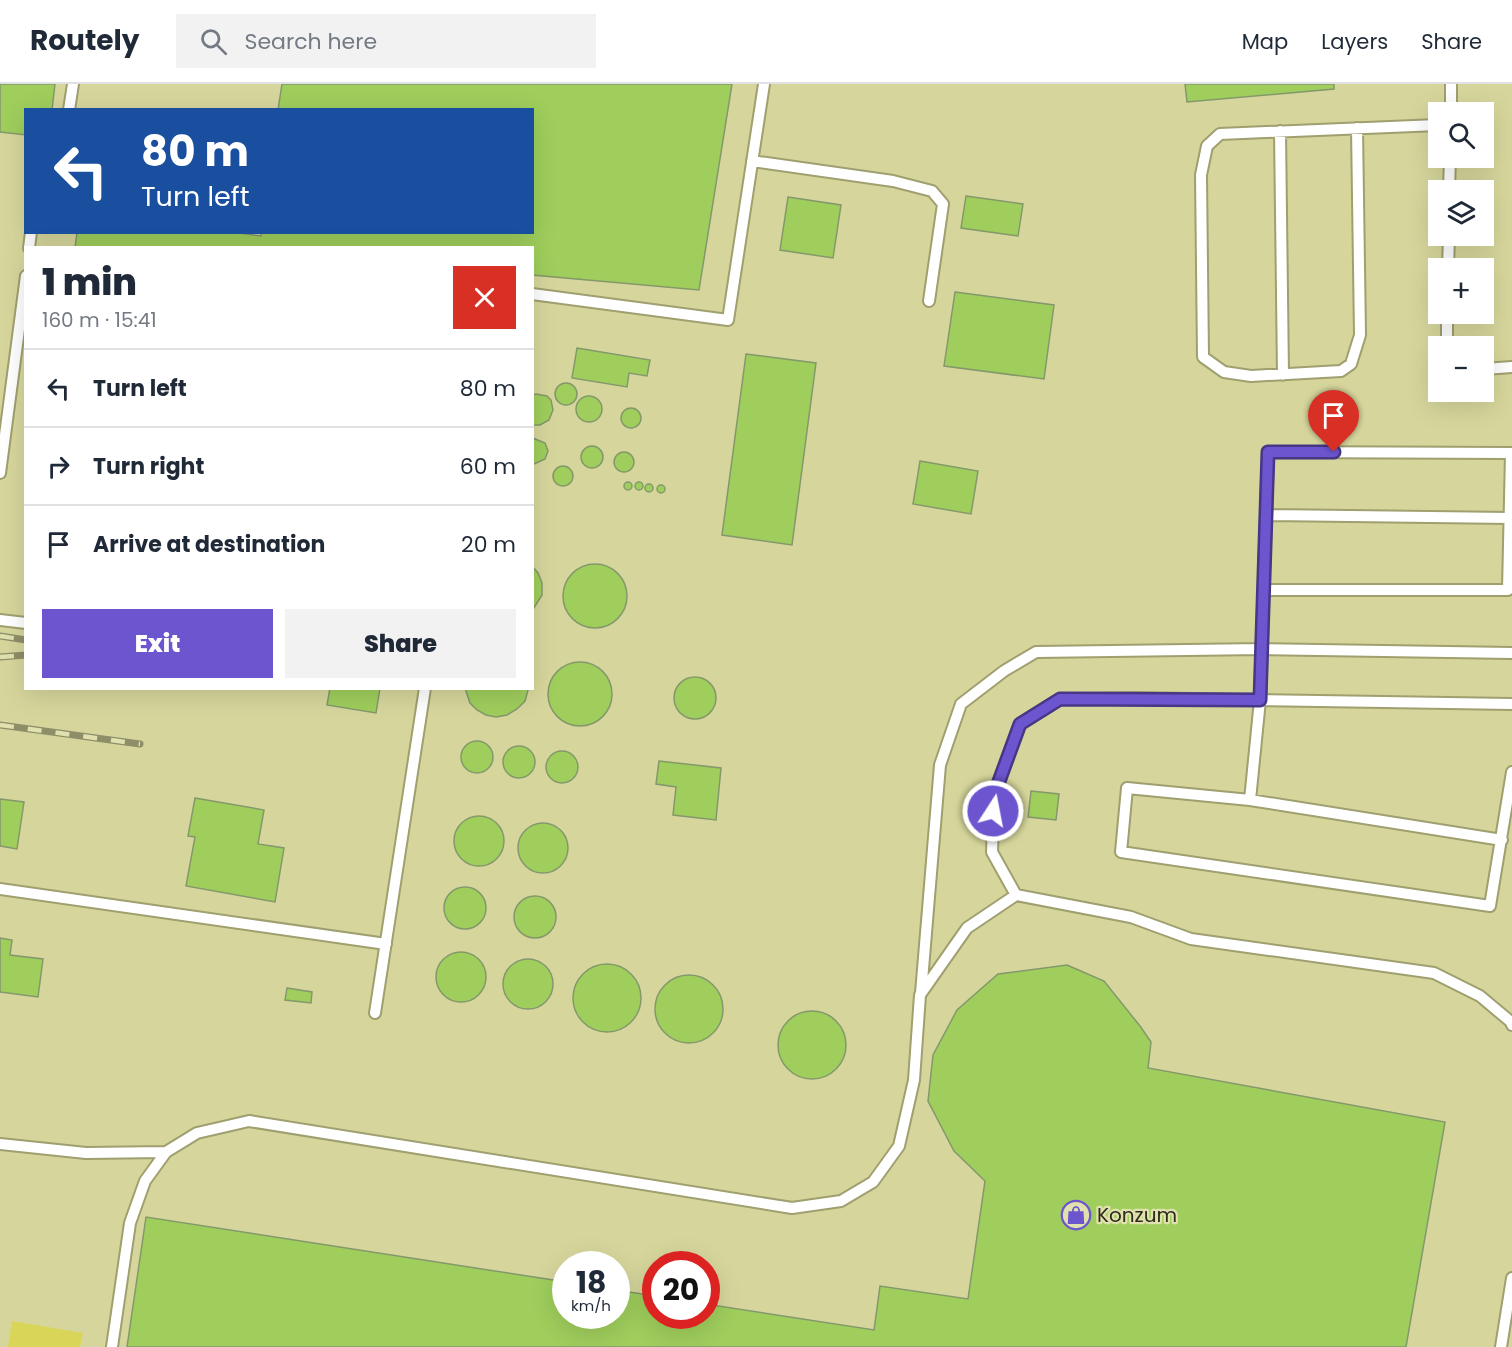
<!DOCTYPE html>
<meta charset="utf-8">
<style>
body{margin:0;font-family:Poppins,sans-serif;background:#f2f2f3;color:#1f2937;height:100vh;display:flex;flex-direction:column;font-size:22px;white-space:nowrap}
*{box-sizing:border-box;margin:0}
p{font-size:20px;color:#747a83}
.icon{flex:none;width:33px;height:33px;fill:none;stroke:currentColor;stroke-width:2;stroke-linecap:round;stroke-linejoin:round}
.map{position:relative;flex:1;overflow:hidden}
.sheet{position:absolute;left:24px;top:162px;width:510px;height:444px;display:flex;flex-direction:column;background:#fff;border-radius:0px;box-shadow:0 6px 24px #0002}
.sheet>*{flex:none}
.guide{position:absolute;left:24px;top:24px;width:510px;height:126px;border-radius:0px;box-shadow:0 6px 24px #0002;background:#1a4fa0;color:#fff;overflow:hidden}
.controls{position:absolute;left:1428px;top:18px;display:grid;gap:12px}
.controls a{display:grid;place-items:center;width:66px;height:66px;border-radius:0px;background:#fff;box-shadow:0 6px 24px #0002;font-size:30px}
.speed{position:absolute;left:552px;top:1167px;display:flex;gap:12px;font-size:30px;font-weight:700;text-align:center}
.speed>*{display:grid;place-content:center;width:78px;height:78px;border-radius:50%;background:#fff;box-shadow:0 6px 24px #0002;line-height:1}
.speed small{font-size:15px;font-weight:400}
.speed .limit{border:9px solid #d22;background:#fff;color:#111}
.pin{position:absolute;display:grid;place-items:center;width:51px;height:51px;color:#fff;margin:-62px -26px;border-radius:50% 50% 50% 0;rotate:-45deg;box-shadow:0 0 6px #0007}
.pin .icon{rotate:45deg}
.me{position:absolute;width:66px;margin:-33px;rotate:11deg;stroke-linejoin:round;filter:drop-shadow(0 0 4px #0008)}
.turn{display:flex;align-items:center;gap:21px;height:126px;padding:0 18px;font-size:27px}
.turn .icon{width:78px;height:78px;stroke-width:2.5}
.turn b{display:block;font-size:42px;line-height:51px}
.round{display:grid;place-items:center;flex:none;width:63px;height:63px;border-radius:0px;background:#f2f2f3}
.head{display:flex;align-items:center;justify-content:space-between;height:102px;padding:0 18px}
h1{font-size:36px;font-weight:800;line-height:45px}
.cta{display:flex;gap:12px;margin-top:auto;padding:12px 18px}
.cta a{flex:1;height:69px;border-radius:0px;background:#6d55cf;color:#fff;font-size:24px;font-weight:800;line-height:69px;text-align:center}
.cta a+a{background:#f2f2f3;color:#1f2937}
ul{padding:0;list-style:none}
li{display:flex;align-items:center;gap:18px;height:78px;padding:0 18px;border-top:2px solid #e0e1e3}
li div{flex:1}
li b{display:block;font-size:22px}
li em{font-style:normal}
header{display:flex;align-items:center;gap:36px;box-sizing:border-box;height:84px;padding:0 30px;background:#fff;border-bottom:2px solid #e0e1e3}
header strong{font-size:28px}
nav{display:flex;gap:33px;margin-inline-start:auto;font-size:21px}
.search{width:420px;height:54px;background:#f2f2f3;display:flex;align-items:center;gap:15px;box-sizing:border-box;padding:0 21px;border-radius:0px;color:#747a83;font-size:22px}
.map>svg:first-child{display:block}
.built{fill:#d6d69c;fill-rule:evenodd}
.green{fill:#d8d559}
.building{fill:#9fce5c;stroke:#84986c;stroke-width:1.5}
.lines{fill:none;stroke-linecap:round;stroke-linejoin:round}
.lane-casing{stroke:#9f9f6f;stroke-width:14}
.lane{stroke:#fff;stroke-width:10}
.rail-casing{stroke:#8e8e69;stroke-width:7}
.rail{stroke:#e0e1ae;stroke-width:4.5;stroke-dasharray:14;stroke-linecap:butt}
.route-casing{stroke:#473787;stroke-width:15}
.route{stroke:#6d55cf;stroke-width:10}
.labels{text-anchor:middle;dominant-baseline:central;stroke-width:4.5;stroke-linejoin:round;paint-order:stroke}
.poi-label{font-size:20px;fill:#2d2d19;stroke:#e0e1ae;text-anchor:start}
</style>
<header>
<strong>Routely</strong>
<div class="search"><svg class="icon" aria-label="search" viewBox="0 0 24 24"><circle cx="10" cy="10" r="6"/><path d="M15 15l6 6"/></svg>Search here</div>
<nav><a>Map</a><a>Layers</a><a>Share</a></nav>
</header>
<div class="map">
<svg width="1512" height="1263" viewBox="0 0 1512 1263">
<rect width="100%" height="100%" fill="#e0e1ae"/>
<path class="built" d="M 0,0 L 1512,0 L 1512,1263 L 0,1263 ZM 26,26 L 532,26 L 532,148 L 26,148 ZM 1438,28 L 1484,28 L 1484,74 L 1438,74 ZM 1438,106 L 1484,106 L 1484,152 L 1438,152 ZM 26,164 L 532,164 L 532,604 L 26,604 ZM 1438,184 L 1484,184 L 1484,230 L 1438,230 ZM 1438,262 L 1484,262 L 1484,308 L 1438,308 ZM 566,1180 L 616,1180 L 616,1232 L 566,1232 ZM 656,1180 L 706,1180 L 706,1232 L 656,1232 Z"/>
<path class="green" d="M 12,1237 L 83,1249 L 80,1263 L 8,1263 Z"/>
<path class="building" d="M 0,0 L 55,0 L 52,26 L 26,26 L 26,51 L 0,48 Z
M 282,0 L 732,0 L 699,206 L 532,191 L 532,164 L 75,164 L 77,148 L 232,148 L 261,152 L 261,148 L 532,148 L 532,26 L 278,26 Z
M 1185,0 L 1334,0 L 1334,5 L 1187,18 Z
M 966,112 L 1023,120 L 1018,152 L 961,144 Z
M 788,113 L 841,121 L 833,174 L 780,166 Z
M 955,208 L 1054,221 L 1044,295 L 944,282 Z
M 577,264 L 650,276 L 647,292 L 629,289 L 627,303 L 572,294 Z
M 746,270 L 816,279 L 792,461 L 722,451 Z
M555 310a11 11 0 1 1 22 0a11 11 0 1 1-22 0Z
M 536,310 L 547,312 L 551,316 L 553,326 L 549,336 L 540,341 L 532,341 L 532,311 Z
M576 325a13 13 0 1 1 26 0a13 13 0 1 1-26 0Z
M621 334a10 10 0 1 1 20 0a10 10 0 1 1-20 0Z
M 533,354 L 545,359 L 548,367 L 545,375 L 534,380 L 532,380 Z
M581 373a11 11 0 1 1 22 0a11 11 0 1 1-22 0Z
M614 378a10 10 0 1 1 20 0a10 10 0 1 1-20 0Z
M 920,377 L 978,387 L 971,430 L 913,420 Z
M553 392a10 10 0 1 1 20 0a10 10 0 1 1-20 0Z
M635 402a4 4 0 1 1 8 0a4 4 0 1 1-8 0Z
M624 402a4 4 0 1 1 8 0a4 4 0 1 1-8 0Z
M645 404a4 4 0 1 1 8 0a4 4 0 1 1-8 0Z
M657 405a4 4 0 1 1 8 0a4 4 0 1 1-8 0Z
M563 512a32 32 0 1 1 64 0a32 32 0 1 1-64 0Z
M 532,482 L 538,489 L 542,499 L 542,511 L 532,527 Z
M548 610a32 32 0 1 1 64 0a32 32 0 1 1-64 0Z
M674 614a21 21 0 1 1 42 0a21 21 0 1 1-42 0Z
M 330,604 L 380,604 L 376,629 L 327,621 Z
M 465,604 L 528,604 L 528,606 L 525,617 L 517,625 L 507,631 L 496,633 L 486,631 L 477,626 L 470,619 Z
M461 673a16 16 0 1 1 32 0a16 16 0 1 1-32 0Z
M503 678a16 16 0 1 1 32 0a16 16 0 1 1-32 0Z
M546 683a16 16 0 1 1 32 0a16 16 0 1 1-32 0Z
M 659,677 L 721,684 L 716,736 L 673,731 L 676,703 L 656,700 Z
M 1031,707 L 1059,710 L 1056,736 L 1028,733 Z
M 195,714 L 264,726 L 258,760 L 284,764 L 275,818 L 186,802 L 195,753 L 188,752 Z
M 0,715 L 24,718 L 17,765 L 0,762 Z
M454 757a25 25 0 1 1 50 0a25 25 0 1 1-50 0Z
M518 764a25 25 0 1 1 50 0a25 25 0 1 1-50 0Z
M444 824a21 21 0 1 1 42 0a21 21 0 1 1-42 0Z
M514 833a21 21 0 1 1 42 0a21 21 0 1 1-42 0Z
M 0,854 L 12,856 L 10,871 L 43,875 L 38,913 L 0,908 Z
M436 893a25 25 0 1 1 50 0a25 25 0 1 1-50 0Z
M503 900a25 25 0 1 1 50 0a25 25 0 1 1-50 0Z
M573 914a34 34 0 1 1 68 0a34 34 0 1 1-68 0Z
M 1067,881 L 1104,897 L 1140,942 L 1151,958 L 1148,984 L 1445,1038 L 1406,1263 L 127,1263 L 146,1133 L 566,1198 L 566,1232 L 616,1232 L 616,1206 L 656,1212 L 656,1232 L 706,1232 L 706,1220 L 874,1246 L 880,1202 L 968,1215 L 985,1097 L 954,1067 L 928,1017 L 933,971 L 957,926 L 998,890 Z
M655 925a34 34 0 1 1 68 0a34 34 0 1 1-68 0Z
M 287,904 L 312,908 L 311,919 L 285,916 Z
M778 961a34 34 0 1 1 68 0a34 34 0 1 1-68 0Z"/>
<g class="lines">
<g class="lane-casing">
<path id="lane" d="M 69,26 L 73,0
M 1451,28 L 1451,0
M 1357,44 L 1360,251 L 1351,280 L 1341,287 L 1251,292 L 1224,288 L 1203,273 L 1201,91 L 1207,62 L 1220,50 L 1438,41
M 1280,47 L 1283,291
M 752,77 L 893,97 L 932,107 L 943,120 L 929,217
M 1449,106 L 1450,74
M 29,164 L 31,148
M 1448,184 L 1449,152
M 532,210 L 728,236 L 764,0
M 1447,262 L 1447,230
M 1484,285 L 1512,283
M 0,389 L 26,192
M 1266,431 L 1510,434
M 0,536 L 26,539
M 1250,716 L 1260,616 L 1268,368 L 1511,369 L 1508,506 L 1264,506
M 1502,756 L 1250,716 L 1127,704 L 1121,768 L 1490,822 L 1512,688
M 0,805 L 386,860
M 1016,811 L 992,768 L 994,711 L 1020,640 L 1060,615 L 1137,614 L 1512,620
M 921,909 L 940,681 L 961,620 L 1004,587 L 1036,568 L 1262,565 L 1512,569
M 375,929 L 425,604
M 0,1060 L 86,1069 L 166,1068
M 112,1263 L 130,1139 L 145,1097 L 166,1068 L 197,1049 L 249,1037 L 792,1124 L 841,1117 L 873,1098 L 899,1062 L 914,996 L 920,911 L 967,844 L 1016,811 L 1131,833 L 1191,855 L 1434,889 L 1480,912 L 1511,938 L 1512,941
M 1501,1263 L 1512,1194"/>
</g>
<use href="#lane" class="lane"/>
<g class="rail-casing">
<path id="rail" d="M 0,552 L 26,556
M 0,573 L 26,571
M 0,641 L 140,660"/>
</g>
<use href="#rail" class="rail"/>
</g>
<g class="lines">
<g class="route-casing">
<path id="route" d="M 993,727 L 994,711 L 1020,640 L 1060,615 L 1260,616 L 1268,368 L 1334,368"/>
</g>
<use href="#route" class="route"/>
</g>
<defs>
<g id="shop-ring" transform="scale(1.5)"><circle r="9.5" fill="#e0e1ae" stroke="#6d55cf" stroke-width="1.5"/><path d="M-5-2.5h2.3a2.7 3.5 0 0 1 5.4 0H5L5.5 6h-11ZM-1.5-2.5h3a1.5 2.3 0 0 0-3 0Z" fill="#6d55cf"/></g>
</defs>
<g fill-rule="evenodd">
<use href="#shop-ring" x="1076" y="1131"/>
</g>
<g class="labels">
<g class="poi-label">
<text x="1097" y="1131">Konzum</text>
</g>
</g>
</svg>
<div class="controls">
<a><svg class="icon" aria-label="search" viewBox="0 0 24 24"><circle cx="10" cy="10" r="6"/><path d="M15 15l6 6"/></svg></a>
<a><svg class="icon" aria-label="layers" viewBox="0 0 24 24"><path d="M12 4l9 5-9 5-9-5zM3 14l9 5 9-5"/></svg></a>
<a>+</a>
<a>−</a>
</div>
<div class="speed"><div>18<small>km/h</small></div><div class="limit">20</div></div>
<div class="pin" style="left:1334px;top:368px;background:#d93025"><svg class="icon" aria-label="arrive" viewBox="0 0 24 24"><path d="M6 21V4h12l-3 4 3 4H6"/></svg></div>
<svg class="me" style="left:993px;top:727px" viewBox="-20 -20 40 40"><circle r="17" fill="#6d55cf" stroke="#fff" stroke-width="3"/><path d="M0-11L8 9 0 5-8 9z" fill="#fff"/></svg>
<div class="guide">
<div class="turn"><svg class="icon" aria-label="left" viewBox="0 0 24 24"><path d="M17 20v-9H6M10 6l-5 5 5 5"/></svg><div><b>80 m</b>Turn left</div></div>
</div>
<section class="sheet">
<div class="head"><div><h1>1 min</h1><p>160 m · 15:41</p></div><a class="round" style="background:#d93025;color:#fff"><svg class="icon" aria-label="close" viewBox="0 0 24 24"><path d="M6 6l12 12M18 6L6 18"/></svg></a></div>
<ul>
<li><svg class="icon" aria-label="left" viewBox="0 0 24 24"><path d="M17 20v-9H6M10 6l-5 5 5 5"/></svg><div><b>Turn left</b></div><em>80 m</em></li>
<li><svg class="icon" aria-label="right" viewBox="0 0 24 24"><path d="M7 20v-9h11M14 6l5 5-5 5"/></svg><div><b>Turn right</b></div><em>60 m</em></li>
<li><svg class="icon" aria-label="arrive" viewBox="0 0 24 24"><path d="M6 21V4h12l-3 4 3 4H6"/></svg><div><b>Arrive at destination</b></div><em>20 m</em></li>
</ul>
<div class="cta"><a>Exit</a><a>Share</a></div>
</section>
</div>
